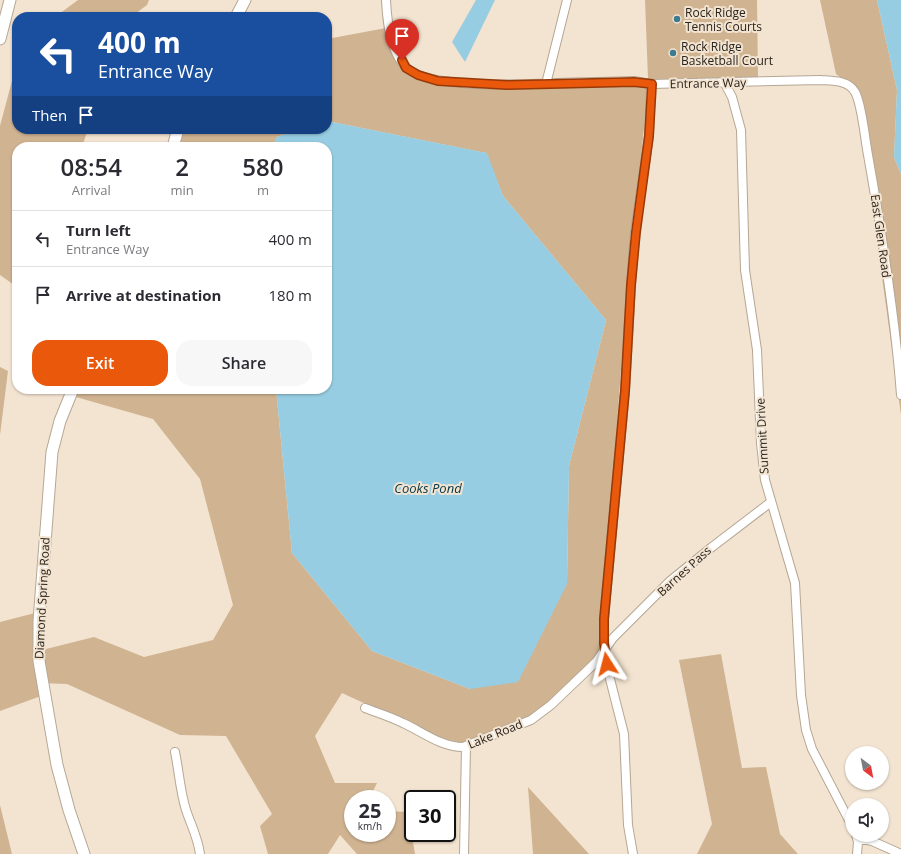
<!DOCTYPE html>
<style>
body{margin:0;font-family:"Open Sans",sans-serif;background:#f7f7f7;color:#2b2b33;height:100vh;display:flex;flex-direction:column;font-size:15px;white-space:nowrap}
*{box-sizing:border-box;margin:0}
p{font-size:13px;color:#7c7c81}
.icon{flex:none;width:22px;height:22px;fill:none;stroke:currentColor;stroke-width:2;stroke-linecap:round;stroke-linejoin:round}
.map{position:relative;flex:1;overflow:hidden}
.side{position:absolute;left:12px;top:142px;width:320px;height:252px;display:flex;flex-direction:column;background:#fff;border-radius:16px;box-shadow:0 1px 3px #0004}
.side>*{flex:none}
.guide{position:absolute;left:12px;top:12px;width:320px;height:122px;border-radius:16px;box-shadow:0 1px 3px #0004;background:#1a4fa0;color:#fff;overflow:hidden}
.needle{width:26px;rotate:148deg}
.controls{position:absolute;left:845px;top:746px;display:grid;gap:8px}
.controls a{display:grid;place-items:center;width:44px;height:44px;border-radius:50%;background:#fff;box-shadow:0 1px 3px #0004;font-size:20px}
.speed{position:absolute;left:344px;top:790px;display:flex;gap:8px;font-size:20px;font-weight:700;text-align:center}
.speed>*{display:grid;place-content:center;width:52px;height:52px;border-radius:50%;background:#fff;box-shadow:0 1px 3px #0004;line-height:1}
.speed small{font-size:10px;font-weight:400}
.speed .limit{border:2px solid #111;border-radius:6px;background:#fff;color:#111}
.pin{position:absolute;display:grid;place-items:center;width:34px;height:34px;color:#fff;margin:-41px -17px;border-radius:50% 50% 50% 0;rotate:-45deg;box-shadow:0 0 4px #0007}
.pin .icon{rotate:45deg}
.me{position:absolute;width:44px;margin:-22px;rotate:351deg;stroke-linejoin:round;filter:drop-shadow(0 0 3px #0008)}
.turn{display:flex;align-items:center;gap:14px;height:84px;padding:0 20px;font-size:18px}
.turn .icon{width:52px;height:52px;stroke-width:2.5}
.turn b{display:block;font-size:28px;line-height:34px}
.then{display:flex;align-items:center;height:38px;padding:0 20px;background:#0003;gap:8px;font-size:15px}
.eta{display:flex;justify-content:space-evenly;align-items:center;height:68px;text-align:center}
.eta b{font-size:24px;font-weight:600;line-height:28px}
.action{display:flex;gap:8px;margin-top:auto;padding:8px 20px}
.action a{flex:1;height:46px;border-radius:16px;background:#ea580c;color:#fff;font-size:16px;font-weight:600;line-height:46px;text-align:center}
.action a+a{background:#f7f7f7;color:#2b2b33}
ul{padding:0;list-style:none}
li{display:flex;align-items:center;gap:12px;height:56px;padding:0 20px;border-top:1px solid #e1e1e2}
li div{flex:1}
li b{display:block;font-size:15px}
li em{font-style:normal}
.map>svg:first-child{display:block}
.green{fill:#d0b391}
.water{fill:#97cde2}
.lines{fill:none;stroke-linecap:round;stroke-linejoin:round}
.street-casing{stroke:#b5a795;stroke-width:10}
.secondary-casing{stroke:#b5a795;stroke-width:13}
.street{stroke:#fff;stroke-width:8}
.secondary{stroke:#fff;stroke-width:11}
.route-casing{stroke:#983908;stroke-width:10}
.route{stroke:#ea580c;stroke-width:7}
.poi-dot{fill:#3d7b91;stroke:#f3e4d1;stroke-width:1.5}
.labels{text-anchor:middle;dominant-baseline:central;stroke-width:4;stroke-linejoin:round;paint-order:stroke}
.poi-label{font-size:12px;fill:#29231d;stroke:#f3e4d1;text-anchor:start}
.street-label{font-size:12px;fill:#29231d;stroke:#f3e4d1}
.water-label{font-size:13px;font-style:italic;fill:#043645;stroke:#f3e4d1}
</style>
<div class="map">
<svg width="901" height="854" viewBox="0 0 901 854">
<rect width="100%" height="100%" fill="#f3e4d1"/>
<path class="green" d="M 78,0 L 149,0 L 147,5 L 131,17 L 55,17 Z
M 645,0 L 757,0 L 758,78 L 649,79 L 625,315 L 600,654 L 537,719 L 459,747 L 342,693 L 315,736 L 335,783 L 377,783 L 369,799 L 353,799 L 353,833 L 387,833 L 387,811 L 408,812 L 415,854 L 357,854 L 340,835 L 328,854 L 268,854 L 260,826 L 272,814 L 226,736 L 180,735 L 67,684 L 39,683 L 41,696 L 0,711 L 0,622 L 39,612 L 38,651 L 94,637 L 144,657 L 213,640 L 233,605 L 200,479 L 153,419 L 69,395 L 72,389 L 276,389 L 292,553 L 372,651 L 470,689 L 567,584 L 569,466 L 606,320 L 503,196 L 486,153 L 327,121 L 327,39 L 386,28 L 396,57 L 436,82 L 648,78 Z
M 820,0 L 877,0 L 897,90 L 894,157 L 901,174 L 901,415 L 856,89 L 836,74 Z
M 17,62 L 17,129 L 88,129 L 82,147 L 17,147 L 17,287 L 0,275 L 0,126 Z
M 176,129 L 300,129 L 277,137 L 273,147 L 168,147 Z
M 0,367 L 8,371 L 0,435 Z
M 721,654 L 742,768 L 766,767 L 780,834 L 798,854 L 697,854 L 712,824 L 679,660 Z
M 528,787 L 589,854 L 533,854 Z
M 0,805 L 12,854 L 0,854 Z"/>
<path class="water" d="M 476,0 L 495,0 L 465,62 L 452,42 Z
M 877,0 L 901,0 L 901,174 L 894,157 L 897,90 Z
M 327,121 L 487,153 L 503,196 L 606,320 L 569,466 L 567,584 L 518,682 L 470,689 L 372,651 L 292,553 L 276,389 L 327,389 L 327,147 L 273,147 L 277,137 L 300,129 L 327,129 Z"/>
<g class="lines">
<g class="street-casing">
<path id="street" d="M 386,0 C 387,21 390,53 407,68 C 431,90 525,84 558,83 C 583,82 609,82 634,81 L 651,84 L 820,80 C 833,81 848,80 855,92 C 862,104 865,140 868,155 C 882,234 895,314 901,395
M 724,82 L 732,97 L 741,130 L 745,270 L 757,350 L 761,443 L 765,480 L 795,583 L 801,695 L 806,730 L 812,749 L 852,826
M 546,84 L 567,0
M 365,708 C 378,713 391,717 403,723 C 423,732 441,747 463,747 L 531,720 L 551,705 L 596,662 L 613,638 L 670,581 L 712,547 L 771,502
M 175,752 C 179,771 180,791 186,810 C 191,825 198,838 200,854
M 856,835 L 858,842 L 857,854
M 857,838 L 872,841 L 901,854
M 464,854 L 466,746
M 633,854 L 628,825 L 624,734 L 610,679 L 604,643 L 604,619 L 625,391 L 631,285 L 635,232 L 649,136 L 651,84"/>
</g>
<g class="secondary-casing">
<path id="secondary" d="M 236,17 L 245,0
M 0,39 L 10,0
M 173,147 L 178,129
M 73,389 L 60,421 L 52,452 L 39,621 L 39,661 L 57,765 L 69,810 L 84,854"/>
</g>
<use href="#street" class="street"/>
<use href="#secondary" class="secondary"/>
</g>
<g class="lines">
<g class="route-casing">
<path id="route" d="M 402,60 L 406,68 L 418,75 L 438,81 L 507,85 L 634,82 L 652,84 L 649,136 L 636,232 L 631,285 L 625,391 L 604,619 L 604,643 L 607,664"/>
</g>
<use href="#route" class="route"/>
</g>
<g class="poi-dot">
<circle cx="677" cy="19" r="4"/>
<circle cx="673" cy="53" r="4"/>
</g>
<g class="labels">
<g class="poi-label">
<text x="685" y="12">Rock Ridge<tspan x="685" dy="14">Tennis Courts</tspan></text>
<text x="681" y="46">Rock Ridge<tspan x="681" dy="14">Basketball Court</tspan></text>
</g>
<g class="street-label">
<text transform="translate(708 83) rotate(-1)">Entrance Way</text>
<text transform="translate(881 236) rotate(82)">East Glen Road</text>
<text transform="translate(762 436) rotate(-93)">Summit Drive</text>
<text transform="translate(684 571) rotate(-42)">Barnes Pass</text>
<text transform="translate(42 598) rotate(-87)">Diamond Spring Road</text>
<text transform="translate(495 734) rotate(-22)">Lake Road</text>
</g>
<g class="water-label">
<text x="428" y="488">Cooks Pond</text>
</g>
</g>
</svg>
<div class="controls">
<a><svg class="needle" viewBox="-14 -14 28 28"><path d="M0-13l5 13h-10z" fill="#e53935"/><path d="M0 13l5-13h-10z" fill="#7c7c81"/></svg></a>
<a><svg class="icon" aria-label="sound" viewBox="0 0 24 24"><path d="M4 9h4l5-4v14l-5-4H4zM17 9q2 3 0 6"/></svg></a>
</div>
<div class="speed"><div>25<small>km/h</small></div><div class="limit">30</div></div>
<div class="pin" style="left:402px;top:60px;background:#d93025"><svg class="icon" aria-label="arrive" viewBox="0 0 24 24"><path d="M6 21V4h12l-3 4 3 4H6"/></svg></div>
<svg class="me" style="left:607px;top:664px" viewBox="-20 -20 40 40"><path d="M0-17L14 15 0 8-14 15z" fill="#ea580c" stroke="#fff" stroke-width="4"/></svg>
<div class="guide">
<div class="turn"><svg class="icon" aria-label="left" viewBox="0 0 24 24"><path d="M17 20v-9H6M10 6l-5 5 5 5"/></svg><div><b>400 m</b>Entrance Way</div></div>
<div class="then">Then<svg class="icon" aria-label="arrive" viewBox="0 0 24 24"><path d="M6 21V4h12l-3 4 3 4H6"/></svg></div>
</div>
<section class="side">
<div class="eta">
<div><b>08:54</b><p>Arrival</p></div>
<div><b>2</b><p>min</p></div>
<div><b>580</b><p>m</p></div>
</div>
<ul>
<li><svg class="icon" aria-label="left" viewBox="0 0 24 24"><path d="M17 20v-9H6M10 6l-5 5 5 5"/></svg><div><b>Turn left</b><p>Entrance Way</p></div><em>400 m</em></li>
<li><svg class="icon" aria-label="arrive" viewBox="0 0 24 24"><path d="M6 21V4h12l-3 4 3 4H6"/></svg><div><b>Arrive at destination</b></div><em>180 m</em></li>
</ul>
<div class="action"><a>Exit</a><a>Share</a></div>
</section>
</div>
